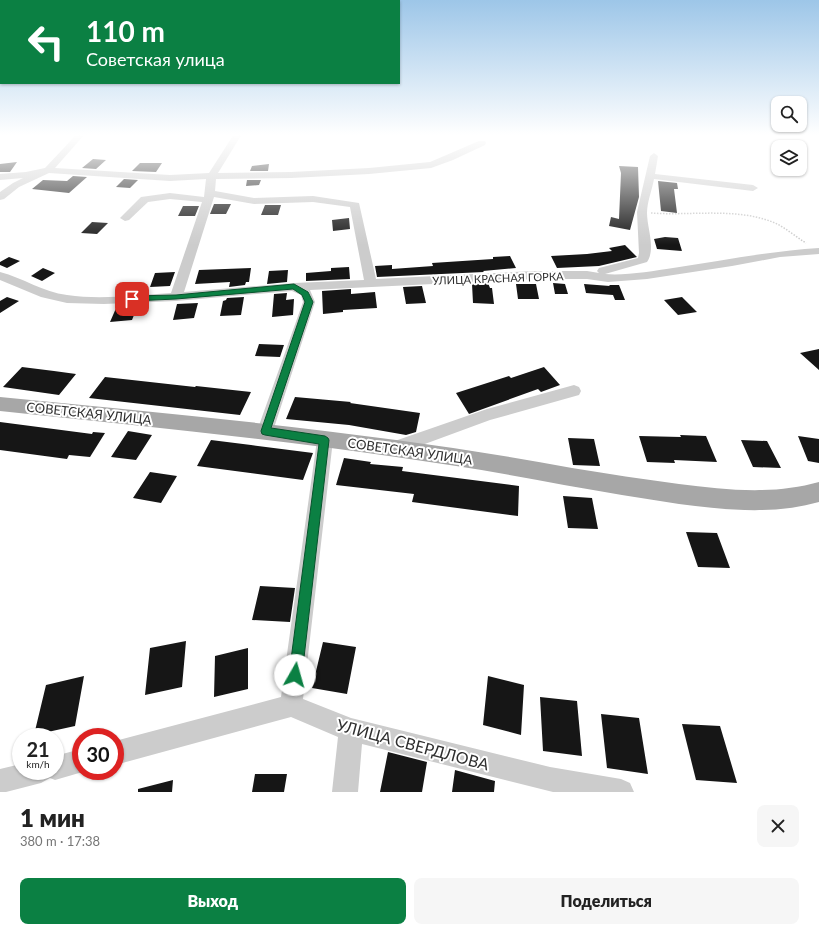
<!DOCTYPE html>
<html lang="ru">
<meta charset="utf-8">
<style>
body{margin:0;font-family:Lato,sans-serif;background:#f6f6f6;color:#222;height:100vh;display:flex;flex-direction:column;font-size:15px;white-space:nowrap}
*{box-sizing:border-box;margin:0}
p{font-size:13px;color:#767676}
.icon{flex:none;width:22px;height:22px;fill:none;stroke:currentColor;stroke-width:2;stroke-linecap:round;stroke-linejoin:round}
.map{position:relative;height:792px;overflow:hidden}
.drawer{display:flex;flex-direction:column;background:#fff;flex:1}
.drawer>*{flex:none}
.banner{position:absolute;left:0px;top:0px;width:400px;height:84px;box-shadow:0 1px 3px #0004;background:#0b8043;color:#fff;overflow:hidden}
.tools{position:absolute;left:771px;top:96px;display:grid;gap:8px}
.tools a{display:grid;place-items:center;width:36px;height:36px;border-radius:8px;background:#fff;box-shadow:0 1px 3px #0004;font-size:20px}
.speed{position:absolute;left:12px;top:728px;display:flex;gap:8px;font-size:20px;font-weight:700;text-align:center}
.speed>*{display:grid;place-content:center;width:52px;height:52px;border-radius:50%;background:#fff;box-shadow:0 1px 3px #0004;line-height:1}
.speed small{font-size:10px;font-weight:400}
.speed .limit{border:6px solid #d22;background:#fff;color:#111}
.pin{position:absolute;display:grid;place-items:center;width:34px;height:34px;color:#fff;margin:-17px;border-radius:8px;box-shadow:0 2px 6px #0006}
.me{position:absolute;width:44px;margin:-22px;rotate:7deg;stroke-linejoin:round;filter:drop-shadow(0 0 3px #0008)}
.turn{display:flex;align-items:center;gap:14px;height:84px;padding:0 20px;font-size:18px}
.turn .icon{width:52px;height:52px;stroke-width:2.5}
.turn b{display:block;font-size:28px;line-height:34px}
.round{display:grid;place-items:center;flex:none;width:42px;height:42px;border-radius:8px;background:#f6f6f6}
.headline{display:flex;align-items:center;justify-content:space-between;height:68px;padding:0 20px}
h1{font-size:24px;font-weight:800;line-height:30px}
.button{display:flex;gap:8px;margin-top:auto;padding:8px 20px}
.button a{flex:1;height:46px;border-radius:8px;background:#0b8043;color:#fff;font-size:16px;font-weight:800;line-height:46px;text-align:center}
.button a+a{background:#f6f6f6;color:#222}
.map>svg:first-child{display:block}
.building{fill:#161616}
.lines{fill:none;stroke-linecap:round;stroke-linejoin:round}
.path{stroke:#c9c9c9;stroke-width:1.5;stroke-dasharray:1.5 1.5;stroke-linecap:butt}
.minor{fill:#ccc;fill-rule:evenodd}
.major{fill:#a7a7a7;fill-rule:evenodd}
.route{fill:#0b8043;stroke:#07532c}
.labels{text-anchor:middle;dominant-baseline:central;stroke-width:4;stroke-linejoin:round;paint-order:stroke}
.far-street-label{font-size:11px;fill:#2f2f2f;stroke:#fff}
.street-label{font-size:13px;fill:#2f2f2f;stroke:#fff}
.near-street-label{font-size:16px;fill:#2f2f2f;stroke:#fff}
</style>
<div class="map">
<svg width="819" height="792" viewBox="0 0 819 792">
<rect width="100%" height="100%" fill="#fff"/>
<path class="building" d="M 93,159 L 106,160 L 96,169 L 82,168 Z
M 17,162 L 10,172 L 0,172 L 0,164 Z
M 140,163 L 162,163 L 156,172 L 132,171 Z
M 269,164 L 268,171 L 250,171 L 252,166 Z
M 619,166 L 638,167 L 639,197 L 630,230 L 609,226 L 611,217 L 619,219 L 621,173 Z
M 73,176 L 87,177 L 69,193 L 32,189 L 43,180 L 67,181 Z
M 124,179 L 138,180 L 130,188 L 116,187 Z
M 247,180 L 261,180 L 259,185 L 246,186 Z
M 658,181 L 677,183 L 678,189 L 674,189 L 677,213 L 661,211 Z
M 214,204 L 231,204 L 226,214 L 210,214 Z
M 265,205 L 281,205 L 278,215 L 261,215 Z
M 183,206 L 199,206 L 195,216 L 178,216 Z
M 349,218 L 350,229 L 333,231 L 332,220 Z
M 92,222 L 108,223 L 97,234 L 81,233 Z
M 665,237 L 678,238 L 682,251 L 657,249 L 654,239 Z
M 625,245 L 637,257 L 599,266 L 557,268 L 551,256 L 587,254 L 612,251 L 609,248 Z
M 510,256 L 516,268 L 483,271 L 484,272 L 377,277 L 375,266 L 392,265 L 392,269 L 433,266 L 432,263 L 493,259 L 493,257 Z
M 9,257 L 20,261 L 7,268 L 0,265 L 0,262 Z
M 349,267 L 350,279 L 306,281 L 306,273 L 331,271 L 331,268 Z
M 43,268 L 55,273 L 42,281 L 31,276 Z
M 251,268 L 249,282 L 246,282 L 245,285 L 229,287 L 230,282 L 195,284 L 199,270 Z
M 288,270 L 287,282 L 267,284 L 269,271 Z
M 175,272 L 170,286 L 150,287 L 155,273 Z
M 488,283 L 490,288 L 492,288 L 494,304 L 473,303 L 472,284 Z
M 553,283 L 565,284 L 568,294 L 555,294 Z
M 516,284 L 536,284 L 539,299 L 518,299 Z
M 584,284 L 610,286 L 609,285 L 619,285 L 625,300 L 615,300 L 613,295 L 586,293 Z
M 422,286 L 426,303 L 406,304 L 403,287 Z
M 351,289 L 351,294 L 375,292 L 377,308 L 343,310 L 343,312 L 323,314 L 322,291 Z
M 287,293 L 286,300 L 294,299 L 293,315 L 272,317 L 274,294 Z
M 7,297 L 19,301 L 0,313 L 0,301 Z
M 244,297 L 241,315 L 220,316 L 223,301 L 226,300 L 227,298 Z
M 682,297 L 697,312 L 678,315 L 664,300 Z
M 198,303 L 194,318 L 173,320 L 177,304 Z
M 138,305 L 132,320 L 110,322 L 117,306 Z
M 259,344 L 284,345 L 280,357 L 255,356 Z
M 819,349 L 819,370 L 800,353 Z
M 22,367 L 54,371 L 76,374 L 59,395 L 3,387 Z
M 544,367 L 560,385 L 541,392 L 538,389 L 469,414 L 456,393 L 509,376 L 511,378 Z
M 105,377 L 195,387 L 196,386 L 251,392 L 240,415 L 89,398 Z
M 295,397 L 351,402 L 350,403 L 420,413 L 416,432 L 406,435 L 349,425 L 286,419 Z
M 0,422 L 92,434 L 93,432 L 105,433 L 90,457 L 69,455 L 67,459 L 0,450 Z
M 128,431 L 152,435 L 136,460 L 111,457 Z
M 680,435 L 706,436 L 717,462 L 674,460 L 675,463 L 647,462 L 639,436 L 681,437 Z
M 798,436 L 819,439 L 819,463 L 808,461 Z
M 568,438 L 594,439 L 600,466 L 573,465 Z
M 211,440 L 251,445 L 313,453 L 303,480 L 197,466 Z
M 741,440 L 767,441 L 781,468 L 753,467 Z
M 344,458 L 371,462 L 370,464 L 403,467 L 402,471 L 519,486 L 518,516 L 412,502 L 414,494 L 336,485 Z
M 150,472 L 177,476 L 161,503 L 133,498 Z
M 563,496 L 592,498 L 598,529 L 568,528 Z
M 686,532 L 717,533 L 730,568 L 698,567 Z
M 260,586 L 295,588 L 290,622 L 252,620 Z
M 186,641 L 182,687 L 145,695 L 150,648 Z
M 323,642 L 356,647 L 347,694 L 312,688 Z
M 248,648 L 248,689 L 214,697 L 215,656 Z
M 84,676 L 75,726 L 34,735 L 46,685 Z
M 488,676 L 524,685 L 521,735 L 483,725 Z
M 540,697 L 577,701 L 582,756 L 543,751 Z
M 601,714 L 639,718 L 648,774 L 607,768 Z
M 682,724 L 720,726 L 737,783 L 696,780 Z
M 388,752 L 427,762 L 422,792 L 380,792 Z
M 455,770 L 495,781 L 494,792 L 452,792 Z
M 255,774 L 287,774 L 284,792 L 252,792 Z
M 173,780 L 172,792 L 138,792 L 138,789 Z"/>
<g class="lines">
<path class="path" d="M 651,213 C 691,216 737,207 775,223 C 786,228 796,237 806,243"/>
<path class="minor" d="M 77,134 L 85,134 L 55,168 L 170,175 L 209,173 L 234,134 L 242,134 L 218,173 L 291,172 L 369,168 L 430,162 L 479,141 L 485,141 L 486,143 L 485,145 L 453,160 L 431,168 L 369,174 L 291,178 L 216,179 L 215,191 L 254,198 L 313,196 L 359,203 L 376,279 L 535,271 L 587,271 L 599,273 L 597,271 L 599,268 L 638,258 L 639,253 L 637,212 L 650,156 L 654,153 L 658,156 L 655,174 L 753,185 L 758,188 L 753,191 L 654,179 C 652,190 647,202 647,213 C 647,228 656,249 647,262 L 605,274 C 624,276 653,271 673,268 C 721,261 770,251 819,248 L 819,254 L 780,257 L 732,266 L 647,279 L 608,282 L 587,279 L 535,279 L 310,290 L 315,302 L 273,431 L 271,435 L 265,437 L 259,435 L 257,431 L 303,302 L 301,295 L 292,291 L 176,301 L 104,304 L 67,303 L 41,297 L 0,280 L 0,272 C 23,278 43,292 67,295 C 101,300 137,295 171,293 L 202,202 L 170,199 L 148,202 L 129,220 L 125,221 L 120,218 L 141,197 L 170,193 L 204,197 L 206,179 L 170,181 L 49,173 L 19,187 L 4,199 L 0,200 L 0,192 L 13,183 L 23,178 L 0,180 L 0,174 L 26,172 L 45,168 ZM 214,197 L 254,204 L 313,202 L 350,207 L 364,280 L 294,283 L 184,292 Z
M 574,385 L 579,387 L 581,391 L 579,395 L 490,420 L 395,455 L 389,453 L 387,448 L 389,443 L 487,409 Z
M 325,433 L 331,435 L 333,440 L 303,699 L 351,718 L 550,767 L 621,779 L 630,783 L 634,792 L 553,792 L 362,744 L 358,792 L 332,792 L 338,737 L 291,717 L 115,765 L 115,741 L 281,697 L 317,440 L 319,435 Z
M 81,749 L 81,771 L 86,771 L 55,780 L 50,778 L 41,783 L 6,792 L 0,792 L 0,769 L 21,764 L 21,771 L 55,771 L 55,756 Z"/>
<path class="major" d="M 0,397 C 132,410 264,422 396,440 C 455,448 514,457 572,468 C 608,474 643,479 679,484 C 726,490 773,495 819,482 L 819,502 C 773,515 726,510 679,504 C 641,498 603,492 564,485 C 508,474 452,465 396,457 C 265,438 132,425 0,411 Z"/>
</g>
<linearGradient id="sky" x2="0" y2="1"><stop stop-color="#9dc6e8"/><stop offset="0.55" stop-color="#fff"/><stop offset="1" stop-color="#fff" stop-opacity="0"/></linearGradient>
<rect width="819" height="245" fill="url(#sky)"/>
<path class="route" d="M 294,284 L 308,292 L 313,302 L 271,428 L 325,436 L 328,438 L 329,440 L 302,675 L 300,680 L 295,682 L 291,680 L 289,675 L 319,444 L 265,435 L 262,434 L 261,431 L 305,302 L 302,295 L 293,289 L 176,299 L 132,301 L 129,299 L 132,296 L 176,295 Z"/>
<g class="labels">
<g class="far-street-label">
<text transform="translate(498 278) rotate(-2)">УЛИЦА КРАСНАЯ ГОРКА</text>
</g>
<g class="street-label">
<text transform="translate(89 413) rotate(6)">СОВЕТСКАЯ УЛИЦА</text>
<text transform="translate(410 451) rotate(8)">СОВЕТСКАЯ УЛИЦА</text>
</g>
<g class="near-street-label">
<text transform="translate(413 744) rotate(15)">УЛИЦА СВЕРДЛОВА</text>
</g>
</g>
</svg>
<div class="tools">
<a><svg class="icon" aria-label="search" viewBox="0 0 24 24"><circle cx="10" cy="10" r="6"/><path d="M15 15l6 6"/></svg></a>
<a><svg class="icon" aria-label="layers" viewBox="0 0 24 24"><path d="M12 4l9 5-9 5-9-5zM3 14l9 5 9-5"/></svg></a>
</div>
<div class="speed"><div>21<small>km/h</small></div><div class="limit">30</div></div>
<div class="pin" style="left:132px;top:299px;background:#d93025"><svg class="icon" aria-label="arrive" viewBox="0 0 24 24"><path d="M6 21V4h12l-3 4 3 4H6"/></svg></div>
<svg class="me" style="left:295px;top:675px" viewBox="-20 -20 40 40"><circle r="19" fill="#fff"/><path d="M0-13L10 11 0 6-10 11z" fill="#0b8043"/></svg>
<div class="banner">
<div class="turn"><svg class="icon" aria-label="left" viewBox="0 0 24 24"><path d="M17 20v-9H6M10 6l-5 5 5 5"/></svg><div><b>110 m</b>Советская улица</div></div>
</div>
</div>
<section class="drawer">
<div class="headline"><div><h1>1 мин</h1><p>380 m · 17:38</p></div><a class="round"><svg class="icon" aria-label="close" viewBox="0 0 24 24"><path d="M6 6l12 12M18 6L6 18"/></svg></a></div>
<div class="button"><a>Выход</a><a>Поделиться</a></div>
</section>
